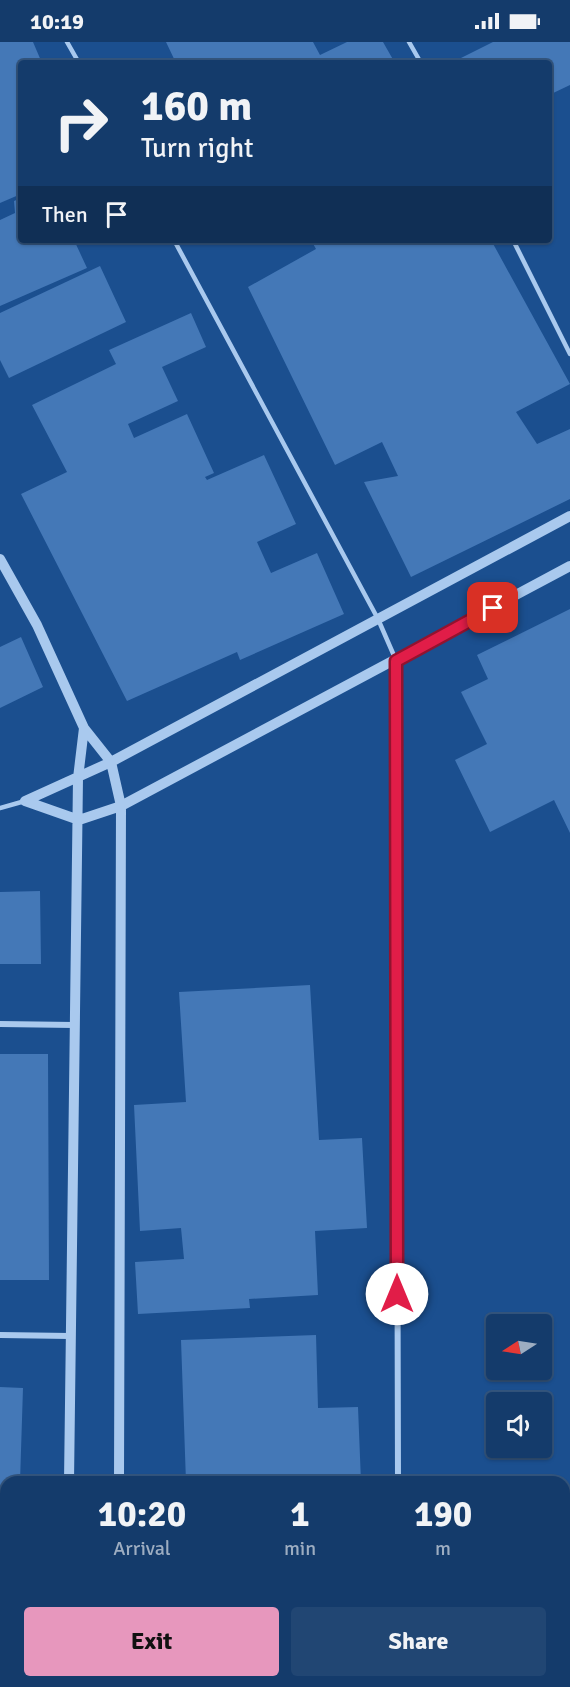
<!DOCTYPE html>
<style>
body{margin:0;font-family:Signika,sans-serif;background:#214673;color:#f1f3f6;height:100vh;display:flex;flex-direction:column;font-size:22px;white-space:nowrap}
*{box-sizing:border-box;margin:0}
p{font-size:20px;color:#9dadc1}
.icon{flex:none;width:33px;height:33px;fill:none;stroke:currentColor;stroke-width:2;stroke-linecap:round;stroke-linejoin:round}
.map{position:relative;flex:1;overflow:hidden}
.side{position:absolute;left:0px;top:1434px;width:570px;height:212px;display:flex;flex-direction:column;background:#143b6b;border-radius:18px 18px 0 0;box-shadow:0 2px 4px #0004,0 0 0 2px #33557e}
.side>*{flex:none}
.banner{position:absolute;left:18px;top:18px;width:534px;height:183px;border-radius:6px;box-shadow:0 2px 4px #0004,0 0 0 2px #33557e;background:#143b6b;color:#f1f3f6;overflow:hidden}
.needle{width:39px;rotate:258deg}
.buttons{position:absolute;left:486px;top:1272px;display:grid;gap:12px}
.buttons a{display:grid;place-items:center;width:66px;height:66px;border-radius:6px;background:#143b6b;box-shadow:0 2px 4px #0004,0 0 0 2px #33557e;font-size:30px}
.pin{position:absolute;display:grid;place-items:center;width:51px;height:51px;color:#fff;margin:-26px;border-radius:12px;box-shadow:0 3px 9px #0006}
.me{position:absolute;width:66px;margin:-33px;rotate:0deg;stroke-linejoin:round;filter:drop-shadow(0 0 4px #0008)}
.turn{display:flex;align-items:center;gap:21px;height:126px;padding:0 24px;font-size:27px}
.turn .icon{width:78px;height:78px;stroke-width:2.5}
.turn b{display:block;font-size:42px;line-height:51px}
.then{display:flex;align-items:center;height:57px;padding:0 24px;background:#0003;gap:12px;font-size:22px}
.eta{display:flex;justify-content:space-evenly;align-items:center;height:102px;text-align:center}
.eta b{font-size:36px;font-weight:700;line-height:42px}
.cta{display:flex;gap:12px;margin-top:auto;padding:12px 24px}
.cta a{flex:1;height:69px;border-radius:6px;background:#e797bd;color:#111;font-size:24px;font-weight:700;line-height:69px;text-align:center}
.cta a+a{background:#214673;color:#f1f3f6}
.status{display:flex;justify-content:space-between;align-items:center;height:42px;padding:0 30px;background:#143b6b;direction:ltr}
.status svg{height:16px;fill:currentColor}
.map>svg:first-child{display:block}
.building{fill:#4478b7}
.lines{fill:none;stroke-linecap:round;stroke-linejoin:round}
.service{stroke:#a9c9ee;stroke-width:4.5}
.minor{stroke:#a9c9ee;stroke-width:6}
.tertiary{stroke:#a9c9ee;stroke-width:10}
.route-casing{stroke:#92132f;stroke-width:15}
.route{stroke:#e11d48;stroke-width:10}
</style>
<div class="status"><b>10:19</b><svg viewBox="0 0 49 12"><path d="M0 12V9h3v3zM5 12V6h3v6zM10 12V3h3v9zM15 12V0h3v12zM26 1h20v11H26zM47 4h2v5h-2z"/></svg></div>
<div class="map">
<svg width="570" height="1645" viewBox="0 0 570 1645">
<rect width="100%" height="100%" fill="#1b4f8f"/>
<path class="building" d="M 0,0 L 33,0 L 42,21 L 21,21 L 21,152 L 0,161 Z
M 166,0 L 313,0 L 320,13 L 347,0 L 383,0 L 395,21 L 176,21 Z
M 493,0 L 570,0 L 570,43 L 549,53 L 549,21 L 451,21 Z
M 21,156 L 21,198 L 74,198 L 87,226 L 0,264 L 0,178 L 15,171 L 14,159 Z
M 311,198 L 491,198 L 570,342 L 516,370 L 537,402 L 570,387 L 570,457 L 411,535 L 364,440 L 398,434 L 382,400 L 335,423 L 248,245 L 316,207 Z
M 100,224 L 126,280 L 9,336 L 0,318 L 0,271 Z
M 191,271 L 206,305 L 162,325 L 178,359 L 128,382 L 134,396 L 187,372 L 214,431 L 205,435 L 207,438 L 264,413 L 296,482 L 257,500 L 271,531 L 317,511 L 344,572 L 240,618 L 237,610 L 127,659 L 21,452 L 67,430 L 32,363 L 116,322 L 109,308 Z
M 570,567 L 570,791 L 554,758 L 490,790 L 455,718 L 487,702 L 461,650 L 488,637 L 477,613 Z
M 21,595 L 43,645 L 0,666 L 0,605 Z
M 40,849 L 41,922 L 0,922 L 0,850 Z
M 310,943 L 319,1098 L 362,1096 L 367,1186 L 315,1189 L 318,1253 L 249,1257 L 250,1266 L 138,1272 L 135,1220 L 184,1217 L 181,1186 L 140,1189 L 134,1063 L 186,1060 L 179,950 Z
M 0,1012 L 48,1012 L 49,1238 L 0,1238 Z
M 316,1293 L 318,1366 L 358,1365 L 361,1440 L 186,1440 L 181,1298 Z
M 0,1345 L 23,1346 L 20,1440 L 6,1440 L 6,1483 L 0,1483 Z
M 570,1600 L 570,1645 L 502,1645 L 499,1640 L 564,1640 L 564,1603 Z"/>
<g class="lines">
<path class="service" d="M 67,0 L 79,21
M 409,0 L 421,21
M 174,198 L 378,577 L 395,616
M 513,198 L 570,312
M 0,766 L 25,759"/>
<path class="minor" d="M 396,619 L 398,1440
M 0,982 L 74,983
M 0,1293 L 70,1294
M 0,1589 L 6,1589
M 421,1640 L 422,1645"/>
<path class="tertiary" d="M 0,517 L 37,583 L 84,686 L 111,720 L 121,764 L 119,1440
M 25,759 L 111,720 L 570,474
M 25,759 L 79,778 L 121,764 L 570,524
M 69,1440 L 78,736 L 84,686
M 564,1522 L 570,1519
M 564,1565 L 570,1562
M 65,1645 L 65,1640
M 121,1645 L 121,1640"/>
</g>
<g class="lines">
<g class="route-casing">
<path id="route" d="M 397,1252 L 396,619 L 493,566"/>
</g>
<use href="#route" class="route"/>
</g>
</svg>
<div class="buttons">
<a><svg class="needle" viewBox="-14 -14 28 28"><path d="M0-13l5 13h-10z" fill="#e53935"/><path d="M0 13l5-13h-10z" fill="#9dadc1"/></svg></a>
<a><svg class="icon" aria-label="sound" viewBox="0 0 24 24"><path d="M4 9h4l5-4v14l-5-4H4zM17 9q2 3 0 6"/></svg></a>
</div>
<div class="pin" style="left:493px;top:566px;background:#d93025"><svg class="icon" aria-label="arrive" viewBox="0 0 24 24"><path d="M6 21V4h12l-3 4 3 4H6"/></svg></div>
<svg class="me" style="left:397px;top:1252px" viewBox="-20 -20 40 40"><circle r="19" fill="#fff"/><path d="M0-13L10 11 0 6-10 11z" fill="#e11d48"/></svg>
<div class="banner">
<div class="turn"><svg class="icon" aria-label="right" viewBox="0 0 24 24"><path d="M7 20v-9h11M14 6l5 5-5 5"/></svg><div><b>160 m</b>Turn right</div></div>
<div class="then">Then<svg class="icon" aria-label="arrive" viewBox="0 0 24 24"><path d="M6 21V4h12l-3 4 3 4H6"/></svg></div>
</div>
<section class="side">
<div class="eta">
<div><b>10:20</b><p>Arrival</p></div>
<div><b>1</b><p>min</p></div>
<div><b>190</b><p>m</p></div>
</div>
<div class="cta"><a>Exit</a><a>Share</a></div>
</section>
</div>
